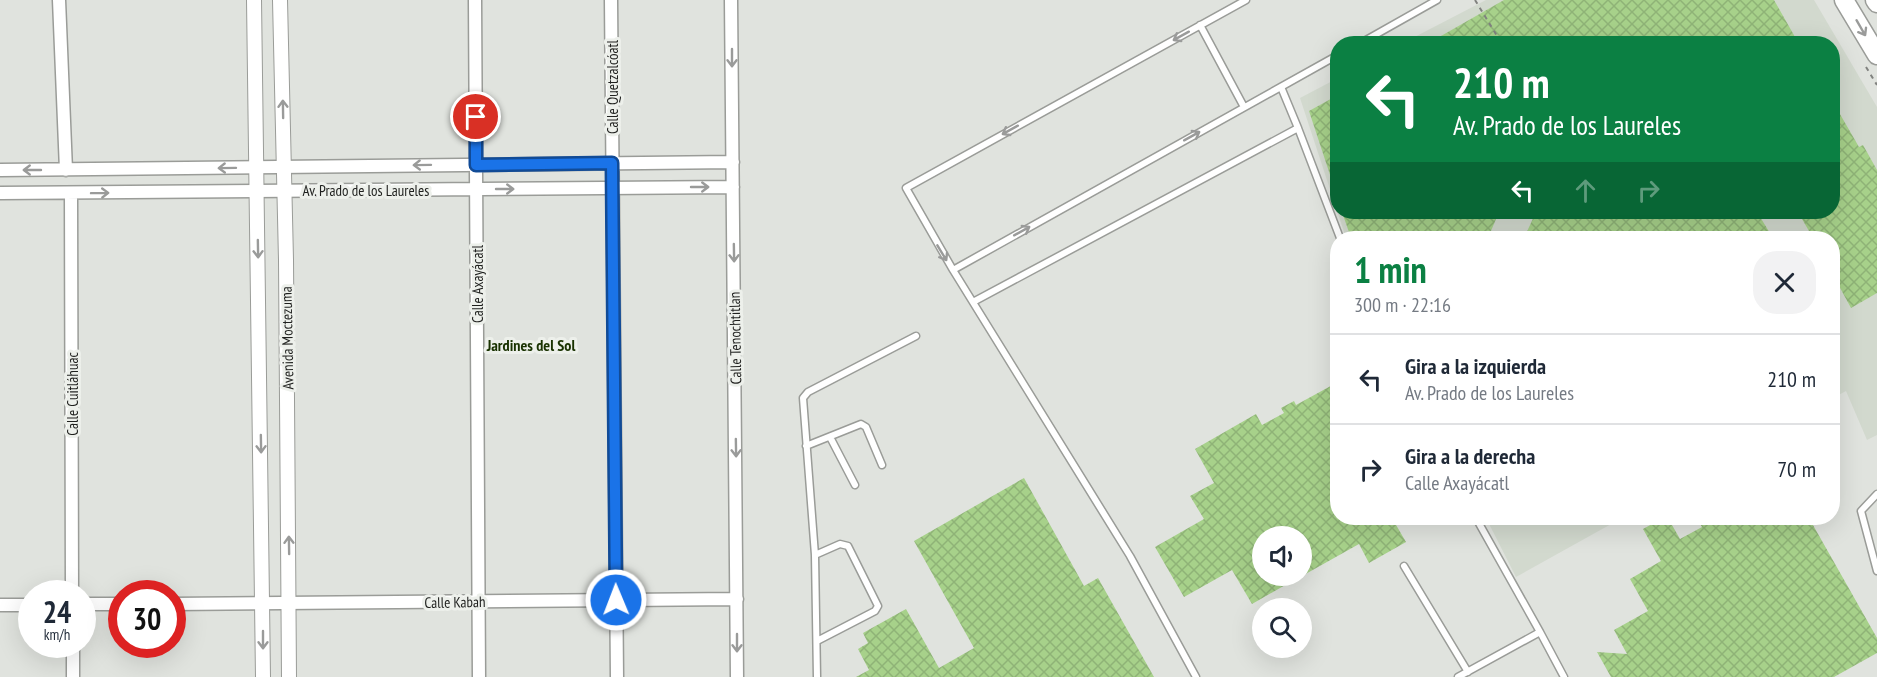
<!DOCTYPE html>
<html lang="es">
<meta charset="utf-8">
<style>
body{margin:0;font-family:"PT Sans Narrow",sans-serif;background:#f2f2f3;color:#1f2937;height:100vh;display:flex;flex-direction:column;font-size:22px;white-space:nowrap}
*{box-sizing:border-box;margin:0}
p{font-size:20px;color:#747a83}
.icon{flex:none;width:33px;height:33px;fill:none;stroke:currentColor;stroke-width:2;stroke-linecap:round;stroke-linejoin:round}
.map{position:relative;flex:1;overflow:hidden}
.side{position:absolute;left:1330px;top:231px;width:510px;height:294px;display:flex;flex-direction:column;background:#fff;border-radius:24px;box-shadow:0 6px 24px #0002}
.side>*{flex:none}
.top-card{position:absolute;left:1330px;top:36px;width:510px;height:183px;border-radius:24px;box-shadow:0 6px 24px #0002;background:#0b8043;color:#fff;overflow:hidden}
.tools{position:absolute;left:1252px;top:526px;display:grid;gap:12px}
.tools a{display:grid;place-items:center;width:60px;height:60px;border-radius:50%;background:#fff;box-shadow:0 6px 24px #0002;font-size:30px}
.speed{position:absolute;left:18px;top:580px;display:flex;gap:12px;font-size:30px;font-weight:700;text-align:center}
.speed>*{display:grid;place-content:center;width:78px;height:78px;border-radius:50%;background:#fff;box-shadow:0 6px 24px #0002;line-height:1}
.speed small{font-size:15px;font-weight:400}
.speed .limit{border:9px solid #d22;background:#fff;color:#111}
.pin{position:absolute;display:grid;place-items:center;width:51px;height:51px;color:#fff;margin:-26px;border:3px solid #fff;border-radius:50%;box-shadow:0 2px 6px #0007}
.me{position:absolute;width:66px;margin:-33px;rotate:359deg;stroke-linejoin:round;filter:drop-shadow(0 0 4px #0008)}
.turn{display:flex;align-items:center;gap:21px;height:126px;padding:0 24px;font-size:27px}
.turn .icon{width:78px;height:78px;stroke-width:2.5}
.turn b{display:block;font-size:42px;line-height:51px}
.lanes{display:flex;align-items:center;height:57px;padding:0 24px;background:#0003;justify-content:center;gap:30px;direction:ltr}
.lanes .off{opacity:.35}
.round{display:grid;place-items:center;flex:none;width:63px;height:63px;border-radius:24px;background:#f2f2f3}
.overview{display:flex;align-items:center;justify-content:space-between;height:102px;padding:0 24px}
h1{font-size:36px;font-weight:700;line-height:45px;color:#0b8043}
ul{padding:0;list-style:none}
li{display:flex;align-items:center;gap:18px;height:90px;padding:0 24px;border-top:2px solid #e0e1e3}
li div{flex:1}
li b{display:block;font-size:22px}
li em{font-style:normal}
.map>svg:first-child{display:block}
.built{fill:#d2d9ce}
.building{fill:url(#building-cross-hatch)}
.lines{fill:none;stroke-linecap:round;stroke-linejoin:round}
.service-casing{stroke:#9a9c98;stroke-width:9}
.minor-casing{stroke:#9a9c98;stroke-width:15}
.tertiary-casing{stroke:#9a9c98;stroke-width:16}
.primary-casing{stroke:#9a9c98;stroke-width:21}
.path{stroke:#80827f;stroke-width:2;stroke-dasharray:4.5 4.5;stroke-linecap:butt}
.service{stroke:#fff;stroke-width:6}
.minor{stroke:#fff;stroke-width:12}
.tertiary{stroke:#fff;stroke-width:14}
.primary{stroke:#fff;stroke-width:18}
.oneway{stroke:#9a9b9a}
.route-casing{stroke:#114b97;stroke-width:15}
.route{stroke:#1a73e8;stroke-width:10}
.labels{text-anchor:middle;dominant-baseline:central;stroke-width:6;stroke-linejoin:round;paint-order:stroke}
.street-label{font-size:15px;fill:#1f201e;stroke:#edf0eb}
.neighbourhood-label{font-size:16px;font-weight:bold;fill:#193201;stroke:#edf0eb}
</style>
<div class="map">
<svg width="1877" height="677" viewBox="0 0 1877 677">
<defs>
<pattern id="building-cross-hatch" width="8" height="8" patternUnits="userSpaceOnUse" patternTransform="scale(1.5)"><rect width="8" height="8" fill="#a7d18a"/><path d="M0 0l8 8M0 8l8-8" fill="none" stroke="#8fb377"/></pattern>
</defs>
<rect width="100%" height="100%" fill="#e0e3de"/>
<path class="built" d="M 1486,0 L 1814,0 L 1877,107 L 1877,435 L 1867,440 L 1846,391 L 1833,398 L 1833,238 L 1346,238 L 1300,98 L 1338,78 L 1338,212 L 1833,212 L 1833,44 L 1403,43 Z
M 1486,518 L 1622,518 L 1516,577 Z"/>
<path class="building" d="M 1504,0 L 1774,0 L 1799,44 L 1427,44 Z
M 1338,95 L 1338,192 L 1336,193 L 1309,111 Z
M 1833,102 L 1859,147 L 1863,145 L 1877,170 L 1877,293 L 1851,308 L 1833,275 L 1833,238 L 1813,238 L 1798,212 L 1833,212 Z
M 1342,212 L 1499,212 L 1488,238 L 1351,238 Z
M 1536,212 L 1757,212 L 1773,238 L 1524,238 Z
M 1338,382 L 1338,518 L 1392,518 L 1406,542 L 1369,563 L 1359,544 L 1302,576 L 1302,537 L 1263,537 L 1263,576 L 1301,576 L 1252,604 L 1232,570 L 1184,597 L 1155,547 L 1204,519 L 1190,496 L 1214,483 L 1195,449 L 1256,414 L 1262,425 L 1284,413 L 1281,408 L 1294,401 L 1296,405 Z
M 1024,478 L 1084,586 L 1098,578 L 1154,677 L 856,677 L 869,670 L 858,649 L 868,643 L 863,633 L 906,609 L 939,668 L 974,648 L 914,541 Z
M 1663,518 L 1668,518 L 1680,539 L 1702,527 L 1696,518 L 1809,518 L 1877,638 L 1877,653 L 1834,677 L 1611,677 L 1597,652 L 1627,654 L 1614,630 L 1648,611 L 1630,579 L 1661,561 L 1643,529 Z"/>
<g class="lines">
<g class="service-casing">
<path id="service" d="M 1200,25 L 1244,107
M 1359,44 L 1437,0
M 1281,87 L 1298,128
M 953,270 L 1338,55
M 973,302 L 1298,128 L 1340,238
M 830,437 L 855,485
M 806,446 L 861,424 L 866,427 L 882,465
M 1877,494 L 1861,511 L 1877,571
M 815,555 L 840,544 L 848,546 L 878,606 L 875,611 L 817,641
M 1404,566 L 1468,672
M 1540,632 L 1564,677
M 817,677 L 815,555 L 803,398 L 808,392 L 916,336
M 1196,677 L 1130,556 L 953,270 L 906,188 L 1246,0
M 1458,677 L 1540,632 L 1476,518"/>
</g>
<g class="minor-casing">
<path id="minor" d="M 59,0 L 66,170
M 475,0 L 479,677
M 611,0 L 617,677
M 731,0 L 737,677
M 0,170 L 733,162
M 0,193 L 733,187
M 71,193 L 72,594
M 82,604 L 122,604
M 172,604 L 737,599
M 0,605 L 32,605
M 73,645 L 73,677"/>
</g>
<g class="tertiary-casing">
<path id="tertiary" d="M 254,0 L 263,677
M 280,0 L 286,260 L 289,677"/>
</g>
<g class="primary-casing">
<path id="primary" d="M 1844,0 L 1877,55
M 1875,0 L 1877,3"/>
</g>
<path class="path" d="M 1475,0 L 1502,44
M 1866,67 L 1877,85"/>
<use href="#service" class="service"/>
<use href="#minor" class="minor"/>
<use href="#tertiary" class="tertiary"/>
<use href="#primary" class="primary"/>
</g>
<defs><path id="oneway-shaft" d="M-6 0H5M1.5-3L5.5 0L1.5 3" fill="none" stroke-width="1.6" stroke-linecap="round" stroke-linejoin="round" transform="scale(1.5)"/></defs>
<g class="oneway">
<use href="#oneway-shaft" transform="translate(1861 28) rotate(60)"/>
<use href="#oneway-shaft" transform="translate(1181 36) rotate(151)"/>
<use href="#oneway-shaft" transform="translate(732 58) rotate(90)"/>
<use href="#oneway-shaft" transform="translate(283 109) rotate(-91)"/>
<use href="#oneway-shaft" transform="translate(1010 130) rotate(151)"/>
<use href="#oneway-shaft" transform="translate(1192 136) rotate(-29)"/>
<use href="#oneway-shaft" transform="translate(422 165) rotate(179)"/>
<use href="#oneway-shaft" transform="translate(227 168) rotate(179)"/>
<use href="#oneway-shaft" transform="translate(32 170) rotate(180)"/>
<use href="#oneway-shaft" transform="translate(700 187)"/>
<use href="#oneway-shaft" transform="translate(505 189)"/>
<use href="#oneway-shaft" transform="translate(100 193) rotate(-1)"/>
<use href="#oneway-shaft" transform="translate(1022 231) rotate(-29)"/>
<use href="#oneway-shaft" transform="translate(258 249) rotate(89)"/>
<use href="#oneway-shaft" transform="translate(734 253) rotate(89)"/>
<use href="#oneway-shaft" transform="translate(942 253) rotate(59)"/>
<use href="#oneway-shaft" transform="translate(261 444) rotate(89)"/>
<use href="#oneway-shaft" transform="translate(736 448) rotate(89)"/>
<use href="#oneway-shaft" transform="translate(289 545) rotate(-91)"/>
<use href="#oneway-shaft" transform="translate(263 640) rotate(90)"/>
<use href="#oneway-shaft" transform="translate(737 643) rotate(90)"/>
</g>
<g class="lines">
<g class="route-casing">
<path id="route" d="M 476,117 L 476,165 L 612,163 L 616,600"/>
</g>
<use href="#route" class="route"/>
</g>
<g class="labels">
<g class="street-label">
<text transform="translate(612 87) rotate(-90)">Calle Quetzalcóatl</text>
<text x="366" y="190">Av. Prado de los Laureles</text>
<text transform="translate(477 284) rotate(-90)">Calle Axayácatl</text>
<text transform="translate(287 338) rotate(-91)">Avenida Moctezuma</text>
<text transform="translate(735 338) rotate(-91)">Calle Tenochtitlan</text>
<text transform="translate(72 394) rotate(-90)">Calle Cuitláhuac</text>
<text transform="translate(455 602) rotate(-1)">Calle Kabah</text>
</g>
<g class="neighbourhood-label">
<text x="531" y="345">Jardines del Sol</text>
</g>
</g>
</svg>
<div class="tools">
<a><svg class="icon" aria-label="sound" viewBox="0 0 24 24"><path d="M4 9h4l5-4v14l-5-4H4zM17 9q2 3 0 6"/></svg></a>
<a><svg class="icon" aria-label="search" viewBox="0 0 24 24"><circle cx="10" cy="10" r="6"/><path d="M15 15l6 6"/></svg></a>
</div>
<div class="speed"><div>24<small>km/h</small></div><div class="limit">30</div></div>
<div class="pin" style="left:476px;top:117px;background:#d93025"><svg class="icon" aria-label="arrive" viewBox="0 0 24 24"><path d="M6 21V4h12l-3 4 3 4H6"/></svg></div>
<svg class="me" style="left:616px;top:600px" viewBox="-20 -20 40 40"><circle r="17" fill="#1a73e8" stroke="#fff" stroke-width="3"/><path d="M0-11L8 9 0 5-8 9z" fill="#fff"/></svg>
<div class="top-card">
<div class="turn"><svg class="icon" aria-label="left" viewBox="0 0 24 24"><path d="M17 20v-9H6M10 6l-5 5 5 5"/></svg><div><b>210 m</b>Av. Prado de los Laureles</div></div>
<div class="lanes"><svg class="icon" aria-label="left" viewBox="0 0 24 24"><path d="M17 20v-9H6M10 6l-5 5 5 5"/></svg><svg class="icon off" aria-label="ahead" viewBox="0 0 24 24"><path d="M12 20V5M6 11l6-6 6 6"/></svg><svg class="icon off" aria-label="right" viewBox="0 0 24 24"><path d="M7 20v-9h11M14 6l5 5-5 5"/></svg></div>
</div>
<section class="side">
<div class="overview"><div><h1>1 min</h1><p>300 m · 22:16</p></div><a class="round"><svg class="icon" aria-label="close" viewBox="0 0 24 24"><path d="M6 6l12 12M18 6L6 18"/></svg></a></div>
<ul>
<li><svg class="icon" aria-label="left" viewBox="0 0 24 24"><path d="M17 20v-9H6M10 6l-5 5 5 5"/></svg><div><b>Gira a la izquierda</b><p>Av. Prado de los Laureles</p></div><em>210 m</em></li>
<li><svg class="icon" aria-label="right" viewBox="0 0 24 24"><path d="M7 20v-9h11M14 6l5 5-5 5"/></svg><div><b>Gira a la derecha</b><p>Calle Axayácatl</p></div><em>70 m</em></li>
</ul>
</section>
</div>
